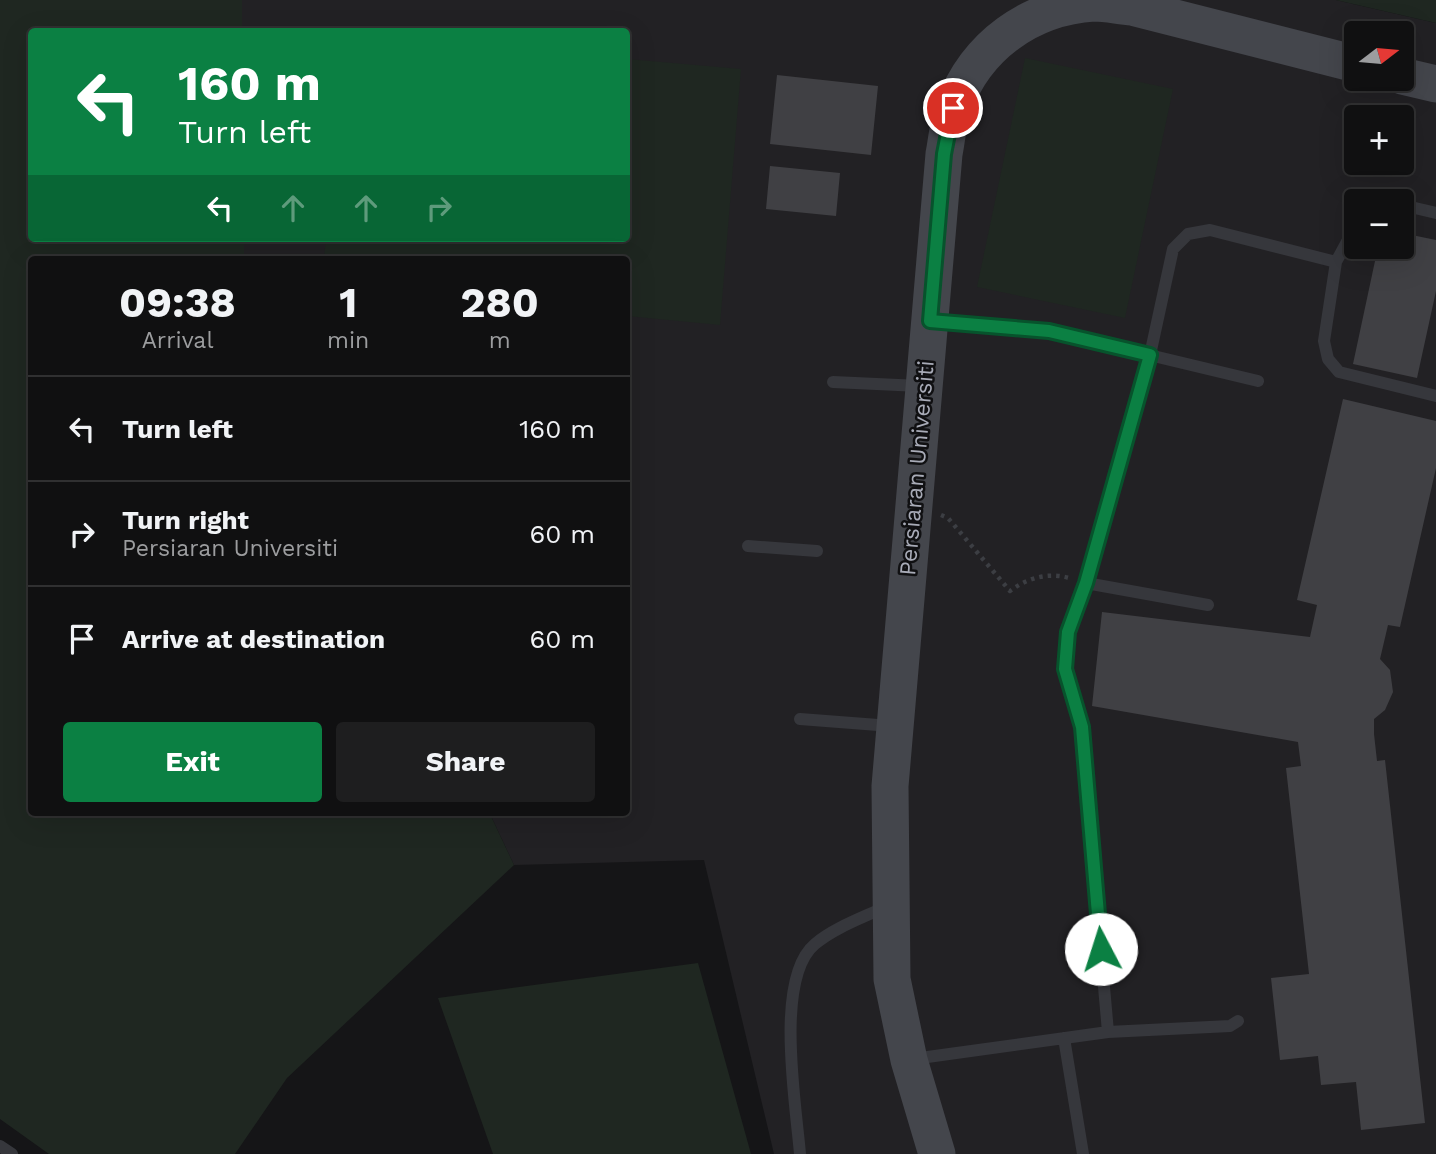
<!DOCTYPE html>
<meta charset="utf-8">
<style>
body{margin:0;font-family:"Work Sans",sans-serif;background:#1e1e1f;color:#f1f3f6;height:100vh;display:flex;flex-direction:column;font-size:26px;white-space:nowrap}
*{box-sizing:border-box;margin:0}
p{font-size:23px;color:#9c9d9f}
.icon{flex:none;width:38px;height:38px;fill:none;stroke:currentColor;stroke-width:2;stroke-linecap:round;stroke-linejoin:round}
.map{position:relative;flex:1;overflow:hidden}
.details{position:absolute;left:28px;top:256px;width:602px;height:560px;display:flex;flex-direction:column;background:#101011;border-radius:7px;box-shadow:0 7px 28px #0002,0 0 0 2px #303031}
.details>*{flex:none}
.banner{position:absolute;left:28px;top:28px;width:602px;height:214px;border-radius:7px;box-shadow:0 7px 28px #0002,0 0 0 2px #303031;background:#0b8043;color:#fff;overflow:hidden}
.needle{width:46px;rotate:74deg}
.controls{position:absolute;left:1344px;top:21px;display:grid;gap:14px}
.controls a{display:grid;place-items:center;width:70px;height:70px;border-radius:7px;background:#101011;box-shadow:0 7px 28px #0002,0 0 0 2px #303031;font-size:35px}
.pin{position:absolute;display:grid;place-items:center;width:60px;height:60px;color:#fff;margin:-30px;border:4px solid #fff;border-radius:50%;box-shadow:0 2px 7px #0007}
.me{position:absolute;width:77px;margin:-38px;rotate:355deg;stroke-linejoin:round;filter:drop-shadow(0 0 5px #0008)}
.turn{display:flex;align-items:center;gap:24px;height:147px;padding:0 35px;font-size:32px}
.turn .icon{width:91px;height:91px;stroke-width:2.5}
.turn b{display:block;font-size:49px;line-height:60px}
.lanes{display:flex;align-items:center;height:66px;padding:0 35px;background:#0003;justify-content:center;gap:35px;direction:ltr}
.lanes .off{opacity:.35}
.eta{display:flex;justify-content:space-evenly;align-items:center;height:119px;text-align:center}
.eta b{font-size:42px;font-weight:700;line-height:49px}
.button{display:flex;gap:14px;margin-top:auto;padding:14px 35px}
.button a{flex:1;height:80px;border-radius:7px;background:#0b8043;color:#fff;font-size:28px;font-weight:700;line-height:80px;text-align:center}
.button a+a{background:#1e1e1f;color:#f1f3f6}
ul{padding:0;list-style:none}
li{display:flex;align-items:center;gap:21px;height:105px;padding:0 35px;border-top:2px solid #303031}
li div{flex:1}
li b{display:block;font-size:26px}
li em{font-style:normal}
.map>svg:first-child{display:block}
.built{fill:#222124;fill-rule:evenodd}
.green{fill:#1f2721}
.building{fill:#404044}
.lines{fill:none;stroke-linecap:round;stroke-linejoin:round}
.path{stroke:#3c3e43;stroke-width:4.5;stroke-dasharray:3.5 5;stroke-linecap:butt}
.lane{stroke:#36373c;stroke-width:12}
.secondary{stroke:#44464c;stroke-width:37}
.route-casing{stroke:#07532c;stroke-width:18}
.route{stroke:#0b8043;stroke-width:12}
.labels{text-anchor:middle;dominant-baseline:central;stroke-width:5;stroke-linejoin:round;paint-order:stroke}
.street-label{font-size:23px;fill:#a8abb7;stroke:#101012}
</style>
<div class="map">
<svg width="1436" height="1154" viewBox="0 0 1436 1154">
<rect width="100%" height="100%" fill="#151517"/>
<path class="built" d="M 242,0 L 1336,0 L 1436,23 L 1436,1154 L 774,1154 L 704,860 L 514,865 L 489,812 L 626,812 L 626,259 L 244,259 L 244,238 L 626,238 L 626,32 L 242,31 ZM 1356,33 L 1402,33 L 1402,79 L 1356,79 ZM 1356,117 L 1402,117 L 1402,163 L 1356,163 ZM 1356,201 L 1402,201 L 1402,247 L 1356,247 Z"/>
<path class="green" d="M 0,0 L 242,0 L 242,31 L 32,32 L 32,238 L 244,238 L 244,259 L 32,259 L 32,812 L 489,812 L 514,865 L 287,1078 L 235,1154 L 49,1154 L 0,1119 Z
M 1336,0 L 1436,0 L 1436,23 Z
M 1025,58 L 1173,89 L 1125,318 L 977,287 Z
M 627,59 L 741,69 L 720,325 L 627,316 L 626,259 L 324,259 L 326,238 L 626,238 Z
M 698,963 L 751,1154 L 493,1154 L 438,998 Z"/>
<path class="building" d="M 777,75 L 878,86 L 871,155 L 770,144 Z
M 770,166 L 840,173 L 836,216 L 766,209 Z
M 1402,233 L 1436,240 L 1436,291 L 1417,378 L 1353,364 L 1378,247 L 1402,247 Z
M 1343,399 L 1436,421 L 1436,468 L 1400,627 L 1388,625 L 1380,659 L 1390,670 L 1393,692 L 1385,710 L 1374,719 L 1374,734 L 1377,761 L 1385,760 L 1425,1123 L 1361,1130 L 1356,1082 L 1321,1085 L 1318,1056 L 1280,1060 L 1271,978 L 1309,974 L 1286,768 L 1301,766 L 1298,742 L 1092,706 L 1102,612 L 1310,637 L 1317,605 L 1297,600 Z"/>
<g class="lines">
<path class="path" d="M 941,515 L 948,518 L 1010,591 C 1027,578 1048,572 1069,578"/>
<path class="lane" d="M 1402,205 L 1436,213
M 1356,225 L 1336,262 L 1324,341 L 1328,359 L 1339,372 L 1436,396
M 933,321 L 1049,331 L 1258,381
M 833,382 L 920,386
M 748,546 L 817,551
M 1086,583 L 1208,605
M 800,719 L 891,726
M 1108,1032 L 1081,727 L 1065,669 L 1068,632 L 1086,583 L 1150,355 L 1173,249 L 1188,234 L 1210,230 L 1336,262
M 1064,1038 L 1083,1154
M 913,1059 L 1108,1032 L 1230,1026 L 1238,1021
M 0,1146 L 12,1154
M 800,1154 C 796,1104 774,978 815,944 C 835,927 865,917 887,906"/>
<path class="secondary" d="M 1402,76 L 1436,84
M 937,1154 L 909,1060 L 892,979 L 890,786 L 944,154 C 947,139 948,121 954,106 C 976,46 1030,7 1094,3 C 1106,3 1119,6 1132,7 L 1356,64"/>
</g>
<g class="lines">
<g class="route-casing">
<path id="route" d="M 953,108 L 944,154 L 930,321 L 1049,331 L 1150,355 L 1086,583 L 1068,632 L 1065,669 L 1082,727 L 1101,949"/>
</g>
<use href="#route" class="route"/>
</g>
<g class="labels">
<g class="street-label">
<text transform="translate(917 468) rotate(-85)">Persiaran Universiti</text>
</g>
</g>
</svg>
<div class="controls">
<a><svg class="needle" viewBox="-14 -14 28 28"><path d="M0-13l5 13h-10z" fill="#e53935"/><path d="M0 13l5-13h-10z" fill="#9c9d9f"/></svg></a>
<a>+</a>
<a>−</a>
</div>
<div class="pin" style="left:953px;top:108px;background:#d93025"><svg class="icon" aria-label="arrive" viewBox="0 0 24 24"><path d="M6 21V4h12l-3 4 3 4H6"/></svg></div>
<svg class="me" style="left:1101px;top:949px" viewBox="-20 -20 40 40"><circle r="19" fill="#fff"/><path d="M0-13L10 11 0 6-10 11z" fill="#0b8043"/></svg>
<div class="banner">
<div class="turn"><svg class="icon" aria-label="left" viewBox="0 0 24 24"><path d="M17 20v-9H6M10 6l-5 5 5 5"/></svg><div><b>160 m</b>Turn left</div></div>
<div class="lanes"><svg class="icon" aria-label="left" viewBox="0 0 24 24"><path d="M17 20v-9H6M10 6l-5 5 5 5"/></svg><svg class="icon off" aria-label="ahead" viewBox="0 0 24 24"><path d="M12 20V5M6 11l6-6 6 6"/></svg><svg class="icon off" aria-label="ahead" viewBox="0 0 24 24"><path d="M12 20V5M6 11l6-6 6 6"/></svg><svg class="icon off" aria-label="right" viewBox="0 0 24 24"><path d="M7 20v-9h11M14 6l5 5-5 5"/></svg></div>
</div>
<section class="details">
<div class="eta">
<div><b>09:38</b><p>Arrival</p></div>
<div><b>1</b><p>min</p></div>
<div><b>280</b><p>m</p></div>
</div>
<ul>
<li><svg class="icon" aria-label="left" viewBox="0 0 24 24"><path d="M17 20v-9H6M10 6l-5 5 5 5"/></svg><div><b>Turn left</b></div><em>160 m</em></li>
<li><svg class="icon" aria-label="right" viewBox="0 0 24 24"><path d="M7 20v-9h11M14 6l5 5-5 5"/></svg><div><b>Turn right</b><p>Persiaran Universiti</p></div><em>60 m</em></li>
<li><svg class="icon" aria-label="arrive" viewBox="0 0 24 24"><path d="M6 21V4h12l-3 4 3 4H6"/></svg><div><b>Arrive at destination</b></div><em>60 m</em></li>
</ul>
<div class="button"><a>Exit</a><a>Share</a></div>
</section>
</div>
